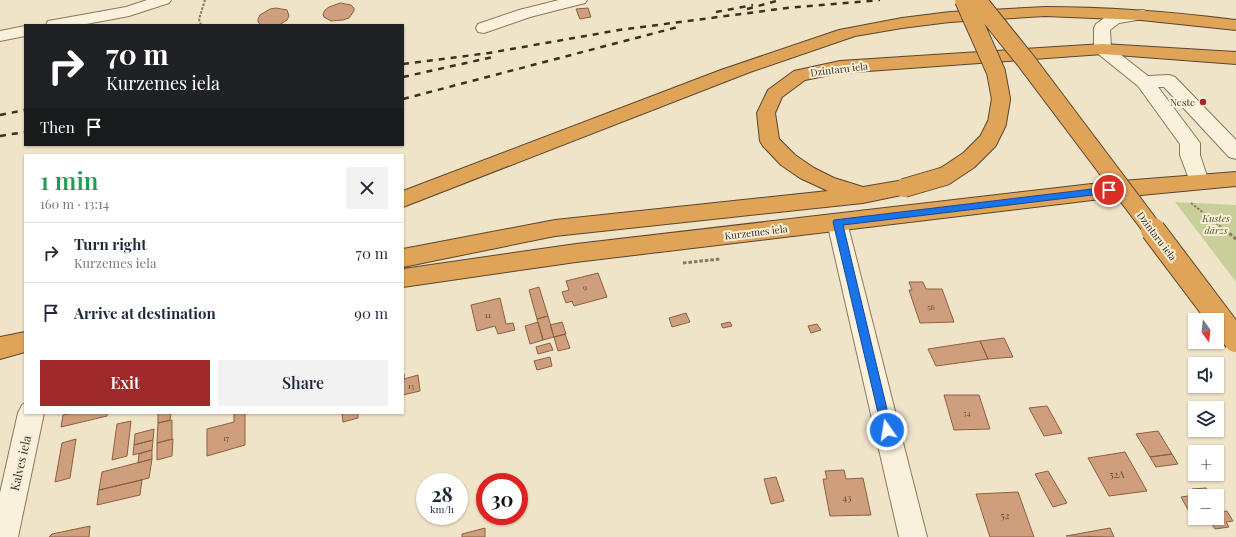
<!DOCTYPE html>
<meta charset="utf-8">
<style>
body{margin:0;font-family:"Playfair Display",serif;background:#f2f2f3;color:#1f2937;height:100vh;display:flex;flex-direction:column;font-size:15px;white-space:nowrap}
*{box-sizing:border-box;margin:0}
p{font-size:13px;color:#747a83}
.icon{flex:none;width:22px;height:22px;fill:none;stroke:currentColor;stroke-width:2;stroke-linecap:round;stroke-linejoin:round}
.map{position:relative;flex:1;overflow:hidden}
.sheet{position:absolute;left:24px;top:154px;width:380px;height:260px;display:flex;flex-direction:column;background:#fff;border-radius:0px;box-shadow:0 1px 3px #0004}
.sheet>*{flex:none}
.guide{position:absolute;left:24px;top:24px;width:380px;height:122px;border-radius:0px;box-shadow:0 1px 3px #0004;background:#202124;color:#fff;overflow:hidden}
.needle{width:26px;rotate:165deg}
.buttons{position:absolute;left:1188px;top:313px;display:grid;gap:8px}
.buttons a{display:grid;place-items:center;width:36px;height:36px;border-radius:0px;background:#fff;box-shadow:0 1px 3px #0004;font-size:20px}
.speed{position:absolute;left:416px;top:473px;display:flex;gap:8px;font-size:20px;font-weight:700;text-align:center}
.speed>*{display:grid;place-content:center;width:52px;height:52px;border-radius:50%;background:#fff;box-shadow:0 1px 3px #0004;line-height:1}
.speed small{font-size:10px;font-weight:400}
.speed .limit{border:6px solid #d22;background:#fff;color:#111}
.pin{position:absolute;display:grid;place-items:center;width:34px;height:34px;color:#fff;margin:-17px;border:2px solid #fff;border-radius:50%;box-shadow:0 1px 4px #0007}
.me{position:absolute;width:44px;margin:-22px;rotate:347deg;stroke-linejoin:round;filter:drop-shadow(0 0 3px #0008)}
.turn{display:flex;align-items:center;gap:14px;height:84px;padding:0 16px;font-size:18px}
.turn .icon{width:52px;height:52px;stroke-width:2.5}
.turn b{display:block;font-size:28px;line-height:34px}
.then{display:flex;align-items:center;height:38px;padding:0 16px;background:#0003;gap:8px;font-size:15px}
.round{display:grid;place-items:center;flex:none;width:42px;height:42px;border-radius:0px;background:#f2f2f3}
.summary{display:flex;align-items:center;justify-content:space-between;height:68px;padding:0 16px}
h1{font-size:24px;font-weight:600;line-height:30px;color:#1e9e55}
.button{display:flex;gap:8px;margin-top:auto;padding:8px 16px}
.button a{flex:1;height:46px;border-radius:0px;background:#9e2a2b;color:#fff;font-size:16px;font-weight:600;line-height:46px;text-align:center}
.button a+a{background:#f2f2f3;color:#1f2937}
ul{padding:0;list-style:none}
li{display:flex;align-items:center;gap:12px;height:60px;padding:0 16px;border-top:1px solid #e0e1e3}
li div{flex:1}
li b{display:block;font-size:15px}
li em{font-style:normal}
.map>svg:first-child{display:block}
.green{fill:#c9cf9b}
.building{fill:#cf9f7d;stroke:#8d5f41}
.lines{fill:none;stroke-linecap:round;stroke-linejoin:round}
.minor-casing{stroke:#8d765c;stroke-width:2}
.highway-casing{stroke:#5b4430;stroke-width:2}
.path-far1{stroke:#8d765c;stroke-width:2;stroke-dasharray:2.5 1.5;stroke-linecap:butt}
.path{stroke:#8d765c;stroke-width:3;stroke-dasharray:3.5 2;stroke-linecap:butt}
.minor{fill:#faf1dc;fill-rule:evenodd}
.highway{fill:#e0a458;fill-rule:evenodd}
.rail{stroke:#3d2e20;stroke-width:2.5;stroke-dasharray:6 6;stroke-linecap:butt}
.highway-bridge-far1-casing{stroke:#5b4430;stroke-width:20;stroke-linecap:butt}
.highway-bridge-casing{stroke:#5b4430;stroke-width:26;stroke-linecap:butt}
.highway-bridge-far1{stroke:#e0a458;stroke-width:18}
.highway-bridge{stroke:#e0a458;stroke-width:24}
.route{fill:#1a73e8;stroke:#114b97}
.poi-dot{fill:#9e2a2b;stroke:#f7eed8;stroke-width:1.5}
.labels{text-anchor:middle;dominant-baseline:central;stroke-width:4;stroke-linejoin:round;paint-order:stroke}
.number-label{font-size:8px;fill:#624a37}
.street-label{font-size:10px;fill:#3d2e20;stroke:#f7eed8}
.poi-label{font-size:10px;fill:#3d2e20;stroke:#f7eed8;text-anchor:end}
.park-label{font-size:10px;font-style:italic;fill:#4d5a26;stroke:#f7eed8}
.near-number-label{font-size:10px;fill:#624a37}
.near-street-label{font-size:12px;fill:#3d2e20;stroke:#f7eed8}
</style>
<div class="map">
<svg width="1236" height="537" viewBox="0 0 1236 537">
<rect width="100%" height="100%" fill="#f0e4c8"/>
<path class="green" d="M 1175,202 L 1236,205 L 1236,282 Z"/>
<path class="building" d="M 340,3 L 351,5 L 354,8 L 354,11 L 349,18 L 343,20 L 331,21 L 324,17 L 323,14 L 325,10 L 329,7 Z
M 276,8 L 287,10 L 289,16 L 287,20 L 279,25 L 261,25 L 258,22 L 258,19 L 260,15 L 270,9 Z
M 588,8 L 591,17 L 580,19 L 576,9 Z
M 598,273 L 607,297 L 574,306 L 572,301 L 566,303 L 562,292 L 569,290 L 566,281 Z
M 909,282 L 923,282 L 926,289 L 942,289 L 954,322 L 920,323 L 909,290 L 912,290 Z
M 539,287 L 548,316 L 537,319 L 529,290 Z
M 500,298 L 506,324 L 513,323 L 515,330 L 498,334 L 495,326 L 477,331 L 471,305 Z
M 686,313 L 690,322 L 672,327 L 669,318 Z
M 548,316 L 554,337 L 543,340 L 537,319 Z
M 538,322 L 543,340 L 530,344 L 525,326 Z
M 562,322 L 566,334 L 554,337 L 550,325 Z
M 730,322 L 732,326 L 723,328 L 721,324 Z
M 817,324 L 821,330 L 811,333 L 808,326 Z
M 565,334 L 570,348 L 558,351 L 554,337 Z
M 1004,338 L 1013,357 L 988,359 L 980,341 Z
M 980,341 L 988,359 L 936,366 L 928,349 Z
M 550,343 L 553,350 L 538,354 L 536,347 Z
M 550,357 L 552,366 L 537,370 L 534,361 Z
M 404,374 L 404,379 L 418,375 L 420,391 L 403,395 Z
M 944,395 L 979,395 L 990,429 L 954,430 Z
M 1047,406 L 1062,433 L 1044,436 L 1029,408 Z
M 72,413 L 107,413 L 107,416 L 61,427 L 63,415 Z
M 158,413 L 171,413 L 170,420 L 158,423 Z
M 239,413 L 245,413 L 245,445 L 207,456 L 207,429 L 234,422 L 234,414 Z
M 342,413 L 358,413 L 358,418 L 343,422 Z
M 172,420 L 172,439 L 157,443 L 158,423 Z
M 131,421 L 127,456 L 112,460 L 117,424 Z
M 154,429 L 153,440 L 134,445 L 135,434 Z
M 1158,431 L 1172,454 L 1150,457 L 1136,434 Z
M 76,439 L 70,478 L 55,482 L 62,443 Z
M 173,439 L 172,456 L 157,460 L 157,443 Z
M 153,440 L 152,450 L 133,455 L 134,445 Z
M 152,450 L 152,459 L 138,463 L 139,454 Z
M 1125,452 L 1147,491 L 1109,496 L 1088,458 Z
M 1172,454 L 1178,464 L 1156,467 L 1150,457 Z
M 152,459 L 149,478 L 99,490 L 102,472 Z
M 844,470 L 846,479 L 863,478 L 871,515 L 830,516 L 823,479 L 827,479 L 825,471 Z
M 1048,471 L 1067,503 L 1053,507 L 1035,474 Z
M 776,477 L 784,501 L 771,504 L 764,479 Z
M 142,480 L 140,495 L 97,505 L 99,490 Z
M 1206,488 L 1211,496 L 1196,496 L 1192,489 Z
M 1018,492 L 1034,537 L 990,537 L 976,494 Z
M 1195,495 L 1195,518 L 1208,518 L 1211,522 L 1196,524 L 1181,497 Z
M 1217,506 L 1221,512 L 1227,511 L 1233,521 L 1226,522 L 1229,527 L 1215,529 L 1208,518 L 1217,518 Z
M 90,526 L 89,537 L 49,537 L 52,534 Z
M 485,528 L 485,537 L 462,537 L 462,534 Z
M 1110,528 L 1114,537 L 1066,536 Z"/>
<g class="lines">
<g class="minor-casing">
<path id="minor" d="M 147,0 L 171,0 L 169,3 L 129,16 L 81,25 L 46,25 L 48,21 L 54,20 L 126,7 Z
M 559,0 L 587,0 L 585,3 L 530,17 L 484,33 L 478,32 L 476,28 L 478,24 L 519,10 Z
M 1143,10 L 1149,12 L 1151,15 L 1149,18 L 1119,23 L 1110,30 L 1111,47 L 1148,76 L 1169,75 L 1175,77 L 1236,140 L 1236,159 L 1229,157 L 1164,87 L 1158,87 L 1200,143 L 1200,155 L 1209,182 L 1206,187 L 1199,189 L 1192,187 L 1180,155 L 1180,144 L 1138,86 L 1097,53 L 1094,49 L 1094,28 L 1096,24 L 1108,15 Z
M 25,26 L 25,36 L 0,41 L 0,31 Z
M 837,214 L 844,216 L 847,222 L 927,537 L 899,537 L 827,222 L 830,216 Z
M 25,403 L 25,413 L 44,413 L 18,537 L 0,537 L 0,493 L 18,413 L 22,405 Z"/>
</g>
<g class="highway-casing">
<path id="highway" d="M 1045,7 C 1109,7 1172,12 1236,20 L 1236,30 L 1141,20 L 1045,16 L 950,22 L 902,28 L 855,36 L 750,72 L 403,207 L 403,191 L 721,70 L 839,30 L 902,18 L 950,12 Z
M 1103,44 L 1236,52 L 1236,64 L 1103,54 L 840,73 L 805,80 L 782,97 L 775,113 L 779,139 L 795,155 L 814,168 L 834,178 L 863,187 L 904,180 L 911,183 L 914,188 L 911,193 L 863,203 L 555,236 L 403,267 L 403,249 L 555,220 L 828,191 L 800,178 L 781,165 L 763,146 L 760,141 L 757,113 L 768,90 L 794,71 L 840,61 Z
M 1236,172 L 1236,186 L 1109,198 L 576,262 L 403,287 L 403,269 L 576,244 L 1109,182 Z
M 25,332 L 25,352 L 0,359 L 0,337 Z"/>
</g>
<path class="path-far1" d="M 201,25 L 199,19 L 205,0
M 1191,203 L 1226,231"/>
<path class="path" d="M 1225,230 L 1236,239
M 683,263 L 720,259"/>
<use href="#minor" class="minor"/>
<use href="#highway" class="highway"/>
<path class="rail" d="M 747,9 L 780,0
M 716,12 L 753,5
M 403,64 L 489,53 L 619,30 L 787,8 L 880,0
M 403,77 L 493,57
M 403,99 L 678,27
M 0,115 L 25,110
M 0,136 L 25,132"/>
<g class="highway-bridge-far1-casing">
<path id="highway-bridge-far1" d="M 977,0 L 1026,61 L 1154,231
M 904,188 L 945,176 L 969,160 L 988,141 L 997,123 L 1001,99 L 996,72 L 964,0"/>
</g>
<g class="highway-bridge-casing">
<path id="highway-bridge" d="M 1153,230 L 1236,340"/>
</g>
<use href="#highway-bridge-far1" class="highway-bridge-far1"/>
<use href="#highway-bridge" class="highway-bridge"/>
</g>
<path class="route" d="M 1109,187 L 1113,190 L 1109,193 L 843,225 L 892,430 L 891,434 L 887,435 L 883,434 L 833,222 L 834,220 Z"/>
<circle class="poi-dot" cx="1203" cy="102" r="4"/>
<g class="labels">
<g class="number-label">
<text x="585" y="286">9</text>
<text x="931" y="306">56</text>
<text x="488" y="314">11</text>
<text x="411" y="385">13</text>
<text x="967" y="412">54</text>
<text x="226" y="437">17</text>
</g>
<g class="street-label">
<text transform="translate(839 69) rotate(-7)">Dzintaru iela</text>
<text transform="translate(756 232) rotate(-7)">Kurzemes iela</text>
<text transform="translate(1157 236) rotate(53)">Dzintaru iela</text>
</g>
<g class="poi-label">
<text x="1195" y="102">Neste</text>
</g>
<g class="park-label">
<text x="1216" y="218">Kustes<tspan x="1216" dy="12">dārzs</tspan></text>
</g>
<g class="near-number-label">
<text x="1117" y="474">52A</text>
<text x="847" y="497">43</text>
<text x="1005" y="515">52</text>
</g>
<g class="near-street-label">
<text transform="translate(20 463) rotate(-77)">Kalves iela</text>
</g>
</g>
</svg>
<div class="buttons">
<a><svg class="needle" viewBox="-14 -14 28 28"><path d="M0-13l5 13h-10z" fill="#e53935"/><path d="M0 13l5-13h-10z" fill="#747a83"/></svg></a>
<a><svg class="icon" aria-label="sound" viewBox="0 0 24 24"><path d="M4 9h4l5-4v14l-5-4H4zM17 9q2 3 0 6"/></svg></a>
<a><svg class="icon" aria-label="layers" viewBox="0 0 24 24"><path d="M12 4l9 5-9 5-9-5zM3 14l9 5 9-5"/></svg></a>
<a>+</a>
<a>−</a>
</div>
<div class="speed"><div>28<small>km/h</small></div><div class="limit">30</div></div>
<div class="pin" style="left:1109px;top:190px;background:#d93025"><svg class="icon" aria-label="arrive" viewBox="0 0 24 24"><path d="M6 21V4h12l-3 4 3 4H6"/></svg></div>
<svg class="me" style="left:887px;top:430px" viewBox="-20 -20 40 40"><circle r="17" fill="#1a73e8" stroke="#fff" stroke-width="3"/><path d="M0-11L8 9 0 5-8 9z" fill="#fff"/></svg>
<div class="guide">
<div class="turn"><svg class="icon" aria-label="right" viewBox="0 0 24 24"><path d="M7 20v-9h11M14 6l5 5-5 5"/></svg><div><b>70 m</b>Kurzemes iela</div></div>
<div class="then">Then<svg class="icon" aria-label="arrive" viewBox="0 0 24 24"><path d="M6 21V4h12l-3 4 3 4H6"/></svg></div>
</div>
<section class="sheet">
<div class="summary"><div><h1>1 min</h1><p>160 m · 13:14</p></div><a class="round"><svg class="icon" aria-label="close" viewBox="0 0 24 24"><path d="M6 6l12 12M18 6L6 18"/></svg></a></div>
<ul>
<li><svg class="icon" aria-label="right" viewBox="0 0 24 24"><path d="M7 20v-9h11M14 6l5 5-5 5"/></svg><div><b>Turn right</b><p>Kurzemes iela</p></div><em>70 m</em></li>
<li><svg class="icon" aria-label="arrive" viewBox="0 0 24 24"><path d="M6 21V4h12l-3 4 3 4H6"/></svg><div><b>Arrive at destination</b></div><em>90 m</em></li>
</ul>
<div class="button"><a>Exit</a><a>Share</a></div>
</section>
</div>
